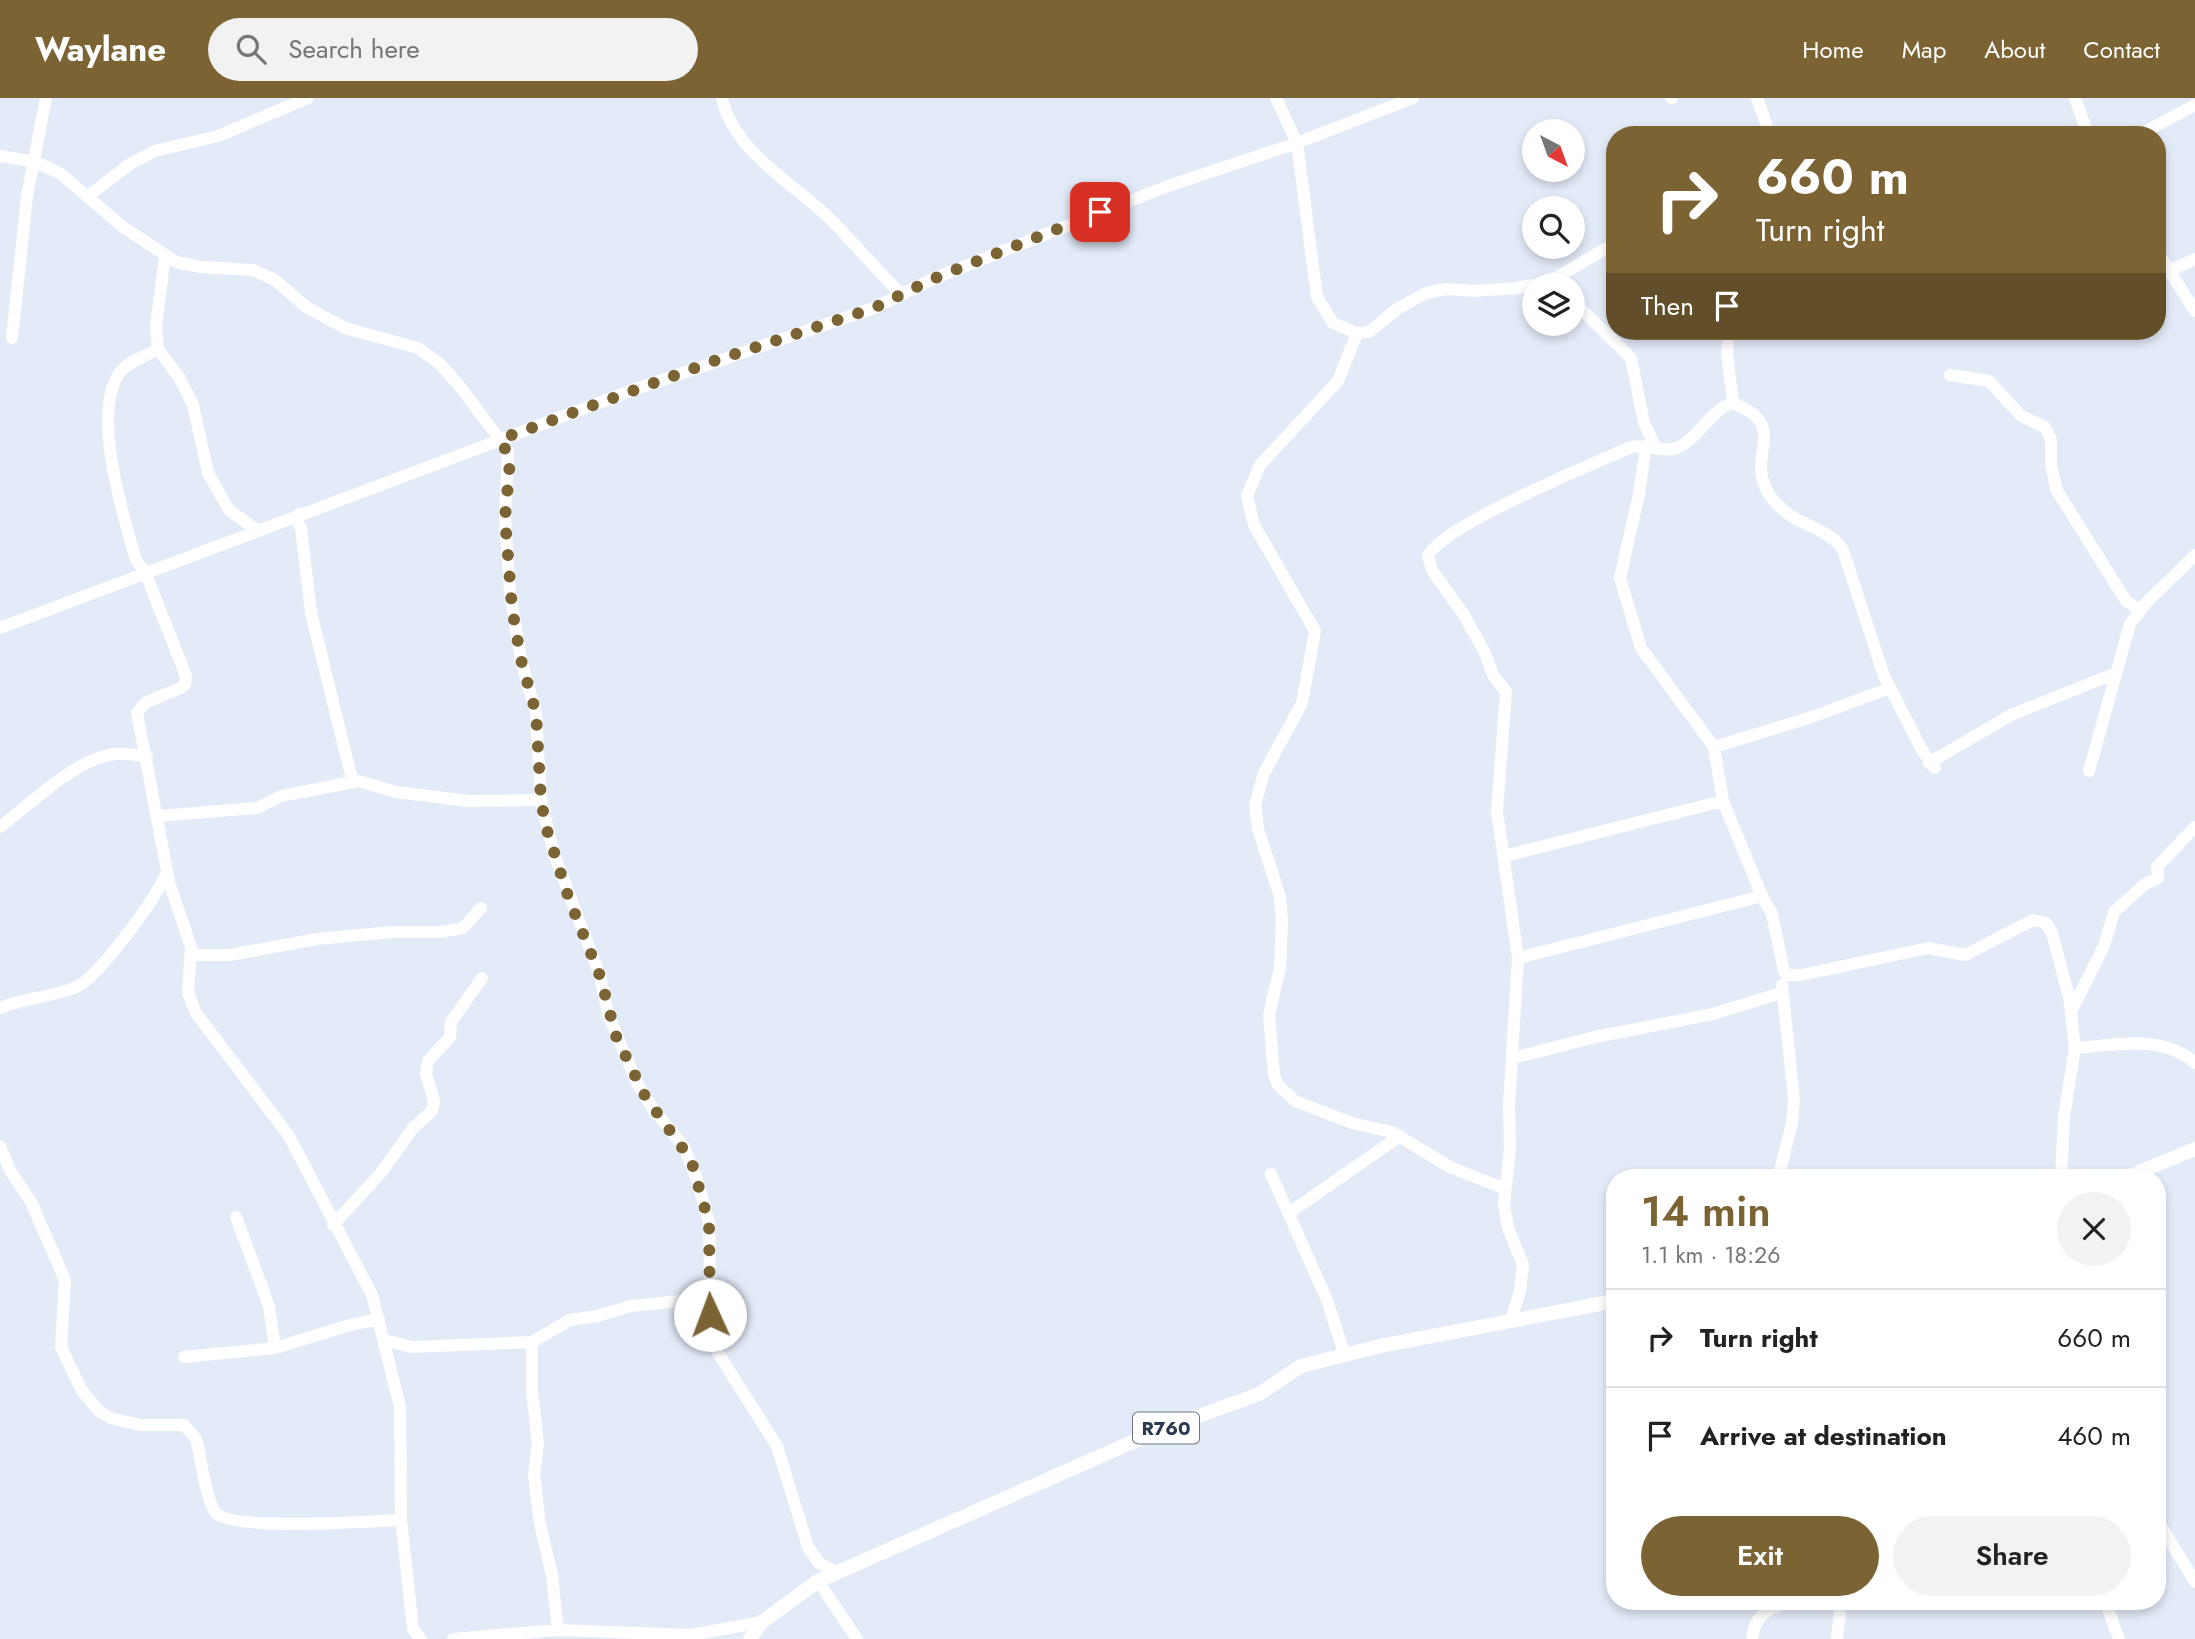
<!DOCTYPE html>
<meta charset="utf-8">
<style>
body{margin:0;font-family:Jost,sans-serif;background:#f2f2f2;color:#222;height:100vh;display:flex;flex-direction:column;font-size:26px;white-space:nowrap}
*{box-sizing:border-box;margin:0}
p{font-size:23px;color:#767676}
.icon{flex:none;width:38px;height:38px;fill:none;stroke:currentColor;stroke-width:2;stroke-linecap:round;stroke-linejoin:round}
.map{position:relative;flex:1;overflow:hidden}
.drawer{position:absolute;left:1606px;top:1071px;width:560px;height:441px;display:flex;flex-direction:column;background:#fff;border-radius:28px;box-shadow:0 4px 10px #0003}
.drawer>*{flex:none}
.banner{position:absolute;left:1606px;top:28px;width:560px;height:214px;border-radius:28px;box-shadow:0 4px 10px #0003;background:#7b6334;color:#fff;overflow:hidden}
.needle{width:46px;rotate:139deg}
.tools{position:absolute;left:1522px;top:21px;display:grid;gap:14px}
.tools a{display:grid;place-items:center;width:63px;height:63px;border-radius:50%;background:#fff;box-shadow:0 4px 10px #0003;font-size:35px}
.pin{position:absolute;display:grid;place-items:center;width:60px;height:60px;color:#fff;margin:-30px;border-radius:14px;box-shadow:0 4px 10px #0006}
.me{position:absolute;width:77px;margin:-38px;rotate:358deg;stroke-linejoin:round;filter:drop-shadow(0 0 5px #0008)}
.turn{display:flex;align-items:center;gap:24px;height:147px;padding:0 35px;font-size:32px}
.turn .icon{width:91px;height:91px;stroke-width:2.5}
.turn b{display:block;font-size:49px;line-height:60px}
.then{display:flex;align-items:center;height:66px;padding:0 35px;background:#0003;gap:14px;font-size:26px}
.round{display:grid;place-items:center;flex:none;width:74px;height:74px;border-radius:37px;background:#f2f2f2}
.headline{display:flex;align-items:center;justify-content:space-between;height:119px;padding:0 35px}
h1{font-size:42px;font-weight:600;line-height:52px;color:#7b6334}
.primary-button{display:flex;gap:14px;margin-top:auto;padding:14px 35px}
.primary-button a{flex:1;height:80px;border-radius:42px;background:#7b6334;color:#fff;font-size:28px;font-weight:600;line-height:80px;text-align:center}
.primary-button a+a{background:#f2f2f2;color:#222}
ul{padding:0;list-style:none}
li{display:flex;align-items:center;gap:21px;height:98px;padding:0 35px;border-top:2px solid #e0e0e0}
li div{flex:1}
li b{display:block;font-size:26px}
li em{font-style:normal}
header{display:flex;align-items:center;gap:42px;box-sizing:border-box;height:98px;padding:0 35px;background:#7b6334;color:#fff}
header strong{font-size:33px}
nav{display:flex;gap:38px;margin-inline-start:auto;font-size:24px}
.search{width:490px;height:63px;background:#f2f2f2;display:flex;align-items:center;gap:18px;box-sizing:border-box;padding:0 24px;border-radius:38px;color:#767676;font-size:26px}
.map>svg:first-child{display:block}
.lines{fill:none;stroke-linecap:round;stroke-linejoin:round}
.minor{stroke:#fff;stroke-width:12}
.major{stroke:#fff;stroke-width:14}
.route{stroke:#7b6334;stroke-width:12;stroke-dasharray:0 21.6}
.labels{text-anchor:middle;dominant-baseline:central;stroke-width:5;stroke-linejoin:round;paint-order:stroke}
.shield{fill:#fff;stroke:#6b7487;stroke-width:2}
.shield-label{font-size:19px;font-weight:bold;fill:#2b3953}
</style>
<header>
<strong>Waylane</strong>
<div class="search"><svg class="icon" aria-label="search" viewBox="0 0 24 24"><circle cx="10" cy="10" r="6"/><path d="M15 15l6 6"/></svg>Search here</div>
<nav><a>Home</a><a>Map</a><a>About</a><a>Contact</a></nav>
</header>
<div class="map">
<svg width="2195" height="1541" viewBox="0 0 2195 1541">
<rect width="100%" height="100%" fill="#e3ebf8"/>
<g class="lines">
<path class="minor" d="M 722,0 C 733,53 793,85 829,120 C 853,144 876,171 900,195
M 1276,0 L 1297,45 L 1317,199 L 1333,225 L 1357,235 L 1369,234 L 1397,211 L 1426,195 L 1446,191 L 1474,193 L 1516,190 L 1549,184 L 1615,145
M 1671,0 L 1672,0
M 1757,0 L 1770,37
M 2075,0 L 2088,37
M 2139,37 L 2195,7
M 0,58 L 36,64 L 61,76 L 123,129 L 176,164 L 201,169 L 253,172 L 275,182 L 306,209 L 345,230 L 418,250 L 440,266 L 462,291 L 508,353 L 505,420 L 510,495 L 521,562 L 536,615 L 541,702 L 554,756 L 600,878 L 608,916 L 637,985 L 653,1011 L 684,1049 L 697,1082 L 709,1124 L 711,1233 L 718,1255 L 777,1348 L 808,1449 L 819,1465 L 836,1474
M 88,98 L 130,66 L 155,53 L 218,38 L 308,0
M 2158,155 L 2195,213
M 165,158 L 156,228 L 158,251 L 179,279 L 193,307 L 208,375 L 229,412 L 257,432
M 2169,173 L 2195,161
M 1573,203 L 1631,260 L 1644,325 L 1655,348
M 1729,233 L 1727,255 L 1733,305 C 1794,330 1741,357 1771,399 C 1793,430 1828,427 1843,452 L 1884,578 L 1922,652 L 1935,670
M 1357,235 L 1338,283 L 1260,367 L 1247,398 L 1254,427 L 1315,533 L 1302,605 L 1264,675 L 1255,707 L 1258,731 L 1280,799 L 1282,822 L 1280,869 L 1269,917 L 1274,977 L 1278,987 L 1295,1003 L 1352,1025 L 1392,1034 L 1450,1069 L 1505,1091
M 12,240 L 27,98 L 46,0
M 158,251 C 147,258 130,262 121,273 C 90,312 123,417 136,462 L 145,474 L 186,578 L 185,587 L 180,590 L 145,605 L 137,615 L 169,784 L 191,849 L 188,895 L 196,915 L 289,1038 L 372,1197 L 400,1309 L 401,1422 L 413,1531 L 421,1541
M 1950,277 L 1989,283 L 2021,318 L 2045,329 L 2051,342 L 2051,365 L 2056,391 L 2126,503 L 2140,512
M 1646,348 L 1639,396 L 1620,480 L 1641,550 L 1714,649 L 1723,703 L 1762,798 L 1772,816 L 1784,873 L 1787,877 L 1801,877 L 1928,850 L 1965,857 L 2033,822 L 2046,825 L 2052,835 L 2069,899 L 2075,950 L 2064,1019 L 2061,1080
M 299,416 L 296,422 L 301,430 L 311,515 L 352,681 L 396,694 L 469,703 L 541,702
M 0,530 L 633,292 L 874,210 L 935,180 L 1168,88 L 1297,45 L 1413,0
M 1714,649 L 1812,619 L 1890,590
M 1929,665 L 2011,617 L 2114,576
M 2089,673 L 2130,526 L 2147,504 L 2195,457
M 158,718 L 257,710 L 281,698 L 354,684
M 0,729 C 29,707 73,664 109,657 C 123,654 134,657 147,659
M 1504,758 L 1723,703
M 192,857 L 230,857 L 317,841 L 392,834 L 441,834 L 463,830 L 481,810
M 1518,860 L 1762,798
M 0,910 C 24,899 54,900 78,888 C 100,877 158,798 167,774
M 2072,912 L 2104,848 L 2114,814 L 2145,786 L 2158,780 L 2157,769 L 2195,729
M 2075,950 C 2116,947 2162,936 2195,965
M 1513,960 L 1595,939 L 1713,916 L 1781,895
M 0,1048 L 11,1074 L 31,1104 L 65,1182 L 61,1249 L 82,1293 L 99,1313 L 110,1320 L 141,1327 L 184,1327 L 196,1341 C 201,1359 205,1399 215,1414 C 230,1434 371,1423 401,1422
M 1271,1076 L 1327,1202 L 1344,1255
M 1778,1080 L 1792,1025 L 1794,1002 L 1782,887
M 1289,1115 L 1400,1038
M 236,1119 L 269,1208 L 275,1250
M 333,1127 L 380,1076 L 413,1030 L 432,1013 L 434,1003 L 426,976 L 428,963 L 450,939 L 451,924 L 482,880
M 1511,1222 L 1520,1193 L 1523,1167 L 1508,1130 L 1504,1106 L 1510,1049 L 1509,1007 L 1518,860 L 1497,713 L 1506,594 L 1493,577 L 1485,555 L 1464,517 L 1432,472 L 1428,458 C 1444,426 1592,367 1631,349 C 1647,345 1664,356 1679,349 C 1700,339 1710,312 1733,305
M 384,1242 L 412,1249 L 532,1244 L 570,1222 L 597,1218 L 631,1208 L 710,1200
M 532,1244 L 532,1294 L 538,1345 L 534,1376 L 540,1426 L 552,1478 L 558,1532
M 184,1259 L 275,1250 L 350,1227 L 379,1221
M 2158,1423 L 2195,1484
M 818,1483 L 857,1541
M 2105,1503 L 2119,1541
M 453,1541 L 558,1532 L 691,1537 L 762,1524
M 1752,1541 C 1755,1514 1770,1510 1793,1503
M 1837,1541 L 1841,1503"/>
<path class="major" d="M 2125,1080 L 2195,1051
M 750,1541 L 762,1524 L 818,1483 L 1155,1334 L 1259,1296 L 1301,1268 L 1380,1248 L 1615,1203"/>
</g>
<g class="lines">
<path class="route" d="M 710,1217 L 709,1125 L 691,1062 L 645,998 L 616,938 L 600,878 L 569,801 L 546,729 L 541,702 L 536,615 L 521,562 L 512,510 L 505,420 L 510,363 L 501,341 L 714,263 L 874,210 L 935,180 L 1100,114"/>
</g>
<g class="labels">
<rect class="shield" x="1133" y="1314.5" width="66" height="31" rx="5"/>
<g class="shield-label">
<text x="1166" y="1330">R760</text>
</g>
</g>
</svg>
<div class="tools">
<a><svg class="needle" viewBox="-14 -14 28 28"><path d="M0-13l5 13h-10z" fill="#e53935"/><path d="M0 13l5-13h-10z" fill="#767676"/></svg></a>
<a><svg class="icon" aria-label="search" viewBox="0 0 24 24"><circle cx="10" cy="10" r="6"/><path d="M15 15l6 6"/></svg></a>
<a><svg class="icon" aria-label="layers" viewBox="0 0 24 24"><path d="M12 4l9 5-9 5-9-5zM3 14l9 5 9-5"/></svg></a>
</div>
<div class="pin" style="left:1100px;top:114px;background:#d93025"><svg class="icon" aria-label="arrive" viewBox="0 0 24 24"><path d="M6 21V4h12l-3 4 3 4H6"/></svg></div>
<svg class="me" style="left:710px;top:1217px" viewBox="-20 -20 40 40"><circle r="19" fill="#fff"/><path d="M0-13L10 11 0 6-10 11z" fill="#7b6334"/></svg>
<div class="banner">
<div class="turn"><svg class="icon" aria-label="right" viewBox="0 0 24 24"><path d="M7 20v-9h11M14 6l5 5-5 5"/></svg><div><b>660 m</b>Turn right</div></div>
<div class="then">Then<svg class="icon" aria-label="arrive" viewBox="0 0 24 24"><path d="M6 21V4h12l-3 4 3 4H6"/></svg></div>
</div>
<section class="drawer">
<div class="headline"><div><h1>14 min</h1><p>1.1 km · 18:26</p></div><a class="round"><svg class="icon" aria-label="close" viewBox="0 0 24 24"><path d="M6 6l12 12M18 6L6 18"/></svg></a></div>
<ul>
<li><svg class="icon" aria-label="right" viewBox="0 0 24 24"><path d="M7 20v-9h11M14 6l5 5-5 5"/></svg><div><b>Turn right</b></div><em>660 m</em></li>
<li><svg class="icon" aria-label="arrive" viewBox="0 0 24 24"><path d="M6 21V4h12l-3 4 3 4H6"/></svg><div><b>Arrive at destination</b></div><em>460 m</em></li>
</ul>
<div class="primary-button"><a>Exit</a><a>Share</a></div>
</section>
</div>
